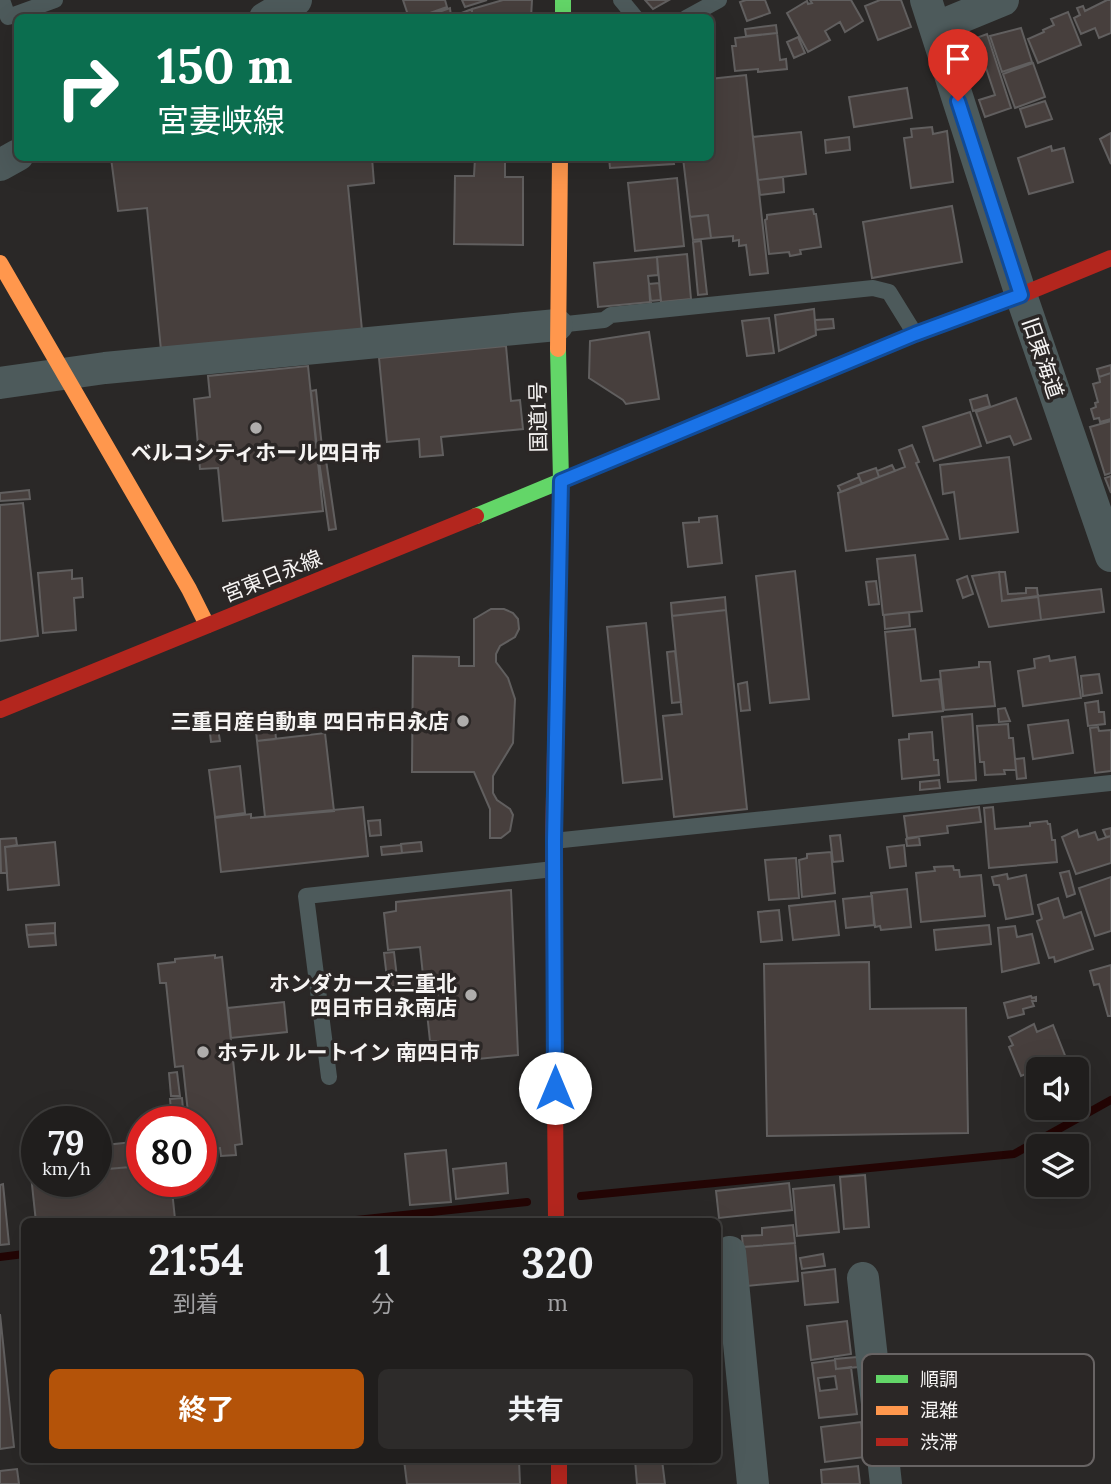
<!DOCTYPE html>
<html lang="ja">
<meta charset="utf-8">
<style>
body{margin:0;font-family:Lora,"Noto Sans JP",serif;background:#2d2b2a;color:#f1f3f6;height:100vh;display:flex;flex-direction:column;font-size:26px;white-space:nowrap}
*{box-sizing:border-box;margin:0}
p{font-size:23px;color:#a2a2a4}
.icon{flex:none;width:38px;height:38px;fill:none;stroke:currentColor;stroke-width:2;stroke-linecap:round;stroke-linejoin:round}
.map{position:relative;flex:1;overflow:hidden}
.details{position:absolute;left:21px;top:1218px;width:700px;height:245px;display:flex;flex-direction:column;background:#201e1d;border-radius:10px;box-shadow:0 7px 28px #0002,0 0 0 2px #3d3c3b}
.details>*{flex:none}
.hud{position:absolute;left:14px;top:14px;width:700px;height:147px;border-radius:10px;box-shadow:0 7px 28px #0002,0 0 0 2px #3d3c3b;background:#0b6e4f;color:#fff;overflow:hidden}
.controls{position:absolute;left:1026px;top:1057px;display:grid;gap:14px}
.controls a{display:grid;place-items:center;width:63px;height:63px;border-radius:10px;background:#201e1d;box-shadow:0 7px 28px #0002,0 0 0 2px #3d3c3b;font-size:35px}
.speed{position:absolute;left:21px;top:1106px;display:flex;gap:14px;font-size:35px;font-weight:700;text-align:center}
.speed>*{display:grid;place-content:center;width:91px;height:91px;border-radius:50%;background:#201e1d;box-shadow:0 7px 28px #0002,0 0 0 2px #3d3c3b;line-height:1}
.speed small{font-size:18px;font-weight:400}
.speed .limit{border:10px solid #d22;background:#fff;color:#111}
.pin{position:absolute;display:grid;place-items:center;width:60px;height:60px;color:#fff;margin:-72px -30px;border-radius:50% 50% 50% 0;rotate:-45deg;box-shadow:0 0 7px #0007}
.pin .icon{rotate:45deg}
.me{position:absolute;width:77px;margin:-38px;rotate:0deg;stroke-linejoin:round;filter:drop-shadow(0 0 5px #0008)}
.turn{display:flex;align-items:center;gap:24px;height:147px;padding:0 28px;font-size:32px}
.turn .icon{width:91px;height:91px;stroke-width:2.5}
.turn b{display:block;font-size:49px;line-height:60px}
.eta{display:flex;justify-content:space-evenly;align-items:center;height:119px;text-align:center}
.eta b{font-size:42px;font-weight:700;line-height:49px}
.cta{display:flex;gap:14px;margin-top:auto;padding:14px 28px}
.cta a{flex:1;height:80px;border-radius:10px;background:#b45309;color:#fff;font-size:28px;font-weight:700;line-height:80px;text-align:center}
.cta a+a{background:#2d2b2a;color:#f1f3f6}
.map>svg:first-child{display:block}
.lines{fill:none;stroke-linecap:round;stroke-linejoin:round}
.stream{stroke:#230504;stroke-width:8}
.building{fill:#473f3d;stroke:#615f5f;stroke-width:2;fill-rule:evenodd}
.lane{stroke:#4d5a5b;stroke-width:16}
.street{stroke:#4d5a5b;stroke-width:32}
.fast{stroke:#63d668;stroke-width:16}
.slow{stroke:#ff974d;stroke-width:16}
.jam{stroke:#b3261e;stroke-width:16}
.route-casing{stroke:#114b97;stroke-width:18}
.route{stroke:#1a73e8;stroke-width:12}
.poi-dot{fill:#afadac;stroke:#2b2726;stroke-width:2.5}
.labels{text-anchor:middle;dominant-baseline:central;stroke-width:7;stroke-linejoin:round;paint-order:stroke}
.street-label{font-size:21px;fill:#f6f4f3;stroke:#2b2726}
.poi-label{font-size:21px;font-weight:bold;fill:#f6f4f3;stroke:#2b2726;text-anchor:end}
.key{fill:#2b2726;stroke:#686464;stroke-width:2}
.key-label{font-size:19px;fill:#f6f4f3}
</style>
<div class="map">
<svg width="1111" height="1484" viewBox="0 0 1111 1484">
<rect width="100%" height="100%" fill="#2a2827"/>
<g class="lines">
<path class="stream" d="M 581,1196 L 1014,1154 L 1111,1100
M 337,1222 L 527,1202
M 0,1257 L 24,1254"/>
</g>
<path class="building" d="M 403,0 L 445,0 L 447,7 L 416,18 L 409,18 Z
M 462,0 L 487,0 L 465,7 Z
M 503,0 L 532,0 L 531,18 L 472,18 L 472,9 Z
M 645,0 L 669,0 L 653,9 Z
M 746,0 L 765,0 L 770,13 L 747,21 L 740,2 Z
M 810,0 L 851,0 L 863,21 L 845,32 L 840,22 L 825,31 L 830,40 L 808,52 L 787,13 L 807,1 L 808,4 L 812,3 Z
M 880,0 L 901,0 L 911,27 L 878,40 L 865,6 Z
M 1107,0 L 1111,0 L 1111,33 L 1099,38 L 1095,28 L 1081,34 L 1074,18 L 1080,15 L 1077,8 L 1083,6 L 1085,11 Z
M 450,8 L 451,17 L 472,9 L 472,18 L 422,18 Z
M 1068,12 L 1081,45 L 1038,63 L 1028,39 L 1044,32 L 1043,30 L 1054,25 L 1051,19 Z
M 776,25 L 777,33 L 746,36 L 745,29 Z
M 1021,28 L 1032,62 L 1002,72 L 990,36 Z
M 777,33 L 780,60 L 786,59 L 787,69 L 758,72 L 758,69 L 735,71 L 732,46 L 736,46 L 735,38 Z
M 987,34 L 1011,108 L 985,117 L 979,100 L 995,95 L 976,38 Z
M 798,37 L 805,53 L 794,58 L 787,42 Z
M 1033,63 L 1045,97 L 1015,108 L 1003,74 Z
M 746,75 L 768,273 L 750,275 L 746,245 L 739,246 L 739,240 L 733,241 L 733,236 L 711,238 L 708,215 L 690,217 L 683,158 L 710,158 L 710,79 Z
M 907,88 L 912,118 L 854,127 L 849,97 Z
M 1045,101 L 1052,119 L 1026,127 L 1020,109 Z
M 932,127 L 933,134 L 947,131 L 953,182 L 911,188 L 904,138 L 912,137 L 911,129 Z
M 801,132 L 806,174 L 758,180 L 753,137 Z
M 1111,133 L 1111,164 L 1100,139 Z
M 849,137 L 850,150 L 826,153 L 825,140 Z
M 1051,146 L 1052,151 L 1064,148 L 1073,182 L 1029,194 L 1018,158 Z
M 111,158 L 372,158 L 374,183 L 348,186 L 362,330 L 161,350 L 147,208 L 118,211 Z
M 475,158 L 505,158 L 505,177 L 523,177 L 523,245 L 454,244 L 455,176 L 474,176 Z
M 609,158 L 673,158 L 674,164 L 610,168 Z
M 783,177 L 784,192 L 760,195 L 758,180 Z
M 677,178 L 684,246 L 635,251 L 628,183 Z
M 952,206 L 962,262 L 872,278 L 863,222 Z
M 813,209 L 814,214 L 816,214 L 821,247 L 800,250 L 801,254 L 790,256 L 789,252 L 769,254 L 765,220 L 767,219 L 767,215 Z
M 708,215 L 711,238 L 693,240 L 690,217 Z
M 701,241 L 707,294 L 698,295 L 693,242 Z
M 687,254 L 691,299 L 661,302 L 657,257 Z
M 657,257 L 658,275 L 648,276 L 651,302 L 598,307 L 594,263 Z
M 659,283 L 661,300 L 650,301 L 649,284 Z
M 814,309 L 816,335 L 779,351 L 775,315 Z
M 769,318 L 774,353 L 747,356 L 742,321 Z
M 833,319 L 834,328 L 816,330 L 815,320 Z
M 649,332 L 659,399 L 626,404 L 623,400 L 589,378 L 590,341 Z
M 506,346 L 511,401 L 520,400 L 523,429 L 441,437 L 443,455 L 420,457 L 419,439 L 387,442 L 379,358 Z
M 1111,365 L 1111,373 L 1099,377 L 1097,369 Z
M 308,366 L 323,511 L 223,521 L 218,468 L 200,469 L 194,399 L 210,397 L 208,376 Z
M 1111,373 L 1111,419 L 1100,422 L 1099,418 L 1094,419 L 1091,409 L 1096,407 L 1095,403 L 1098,402 L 1093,384 L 1100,382 L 1099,377 Z
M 316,390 L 323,457 L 318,458 L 311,391 Z
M 987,395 L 990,406 L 973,411 L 970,400 Z
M 1016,398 L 1031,439 L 1014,445 L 1010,436 L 987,443 L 976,412 Z
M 970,412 L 981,446 L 934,461 L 923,427 Z
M 1111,421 L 1111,473 L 1105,475 L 1090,427 Z
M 912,445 L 919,462 L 916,463 L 948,539 L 846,551 L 838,493 L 905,467 L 899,450 Z
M 1009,457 L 1018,532 L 960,539 L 954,492 L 943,494 L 940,465 Z
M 326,460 L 336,529 L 329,530 L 319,461 Z
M 892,465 L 895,471 L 879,477 L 877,471 Z
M 876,468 L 879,477 L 862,484 L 858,474 Z
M 1111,476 L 1111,493 L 1105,478 Z
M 859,477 L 862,484 L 841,492 L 838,486 Z
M 29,490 L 30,499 L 0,501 L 0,493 Z
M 23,503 L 38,636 L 0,641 L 0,505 Z
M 717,516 L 722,563 L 688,567 L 683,523 L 699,522 L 699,518 Z
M 915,555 L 922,611 L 883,615 L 877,559 Z
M 72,570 L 72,579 L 82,578 L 83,597 L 74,598 L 76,630 L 43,633 L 38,573 Z
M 795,571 L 809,699 L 770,703 L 756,576 Z
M 999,572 L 1005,572 L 1008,594 L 1026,593 L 1026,588 L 1037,588 L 1038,597 L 1002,601 Z
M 999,572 L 1002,601 L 1038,596 L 1041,620 L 989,627 L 972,576 Z
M 967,576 L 973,594 L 963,598 L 957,580 Z
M 876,581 L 879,604 L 869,605 L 866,582 Z
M 1101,589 L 1104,612 L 1041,620 L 1038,596 Z
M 725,597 L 726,610 L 672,616 L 671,603 Z
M 491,609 L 504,609 L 513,613 L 518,619 L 519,629 L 515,637 L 500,646 L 496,654 L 496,662 L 508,678 L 515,699 L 513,743 L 493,776 L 493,793 L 497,800 L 510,809 L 513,815 L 510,831 L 501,838 L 490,838 L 490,809 L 474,772 L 412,772 L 413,656 L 459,657 L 459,666 L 474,666 L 474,619 Z
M 726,610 L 747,809 L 674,817 L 663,716 L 682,714 L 672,616 Z
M 909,612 L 910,626 L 885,629 L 884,615 Z
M 646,623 L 662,779 L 623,783 L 607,627 Z
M 915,629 L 921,681 L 939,679 L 943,711 L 893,716 L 885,632 Z
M 675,651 L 681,702 L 672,703 L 667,652 Z
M 1049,656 L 1050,661 L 1075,657 L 1081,698 L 1023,706 L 1018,671 L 1035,668 L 1034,659 Z
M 979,662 L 990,662 L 995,706 L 944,710 L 940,671 L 979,667 Z
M 1099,674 L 1102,693 L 1083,696 L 1081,676 Z
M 747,682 L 750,710 L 741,711 L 738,684 Z
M 1098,701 L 1099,712 L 1104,712 L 1105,724 L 1088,726 L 1085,703 Z
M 1005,708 L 1010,721 L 999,722 L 998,709 Z
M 972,714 L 976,780 L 948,782 L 942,717 Z
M 1068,720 L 1073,753 L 1033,759 L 1028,725 Z
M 217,723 L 220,741 L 211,742 L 209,725 Z
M 1008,724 L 1009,738 L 1013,738 L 1016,770 L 1004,770 L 1005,774 L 985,775 L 984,762 L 980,762 L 977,726 Z
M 1098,727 L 1099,731 L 1111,730 L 1111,771 L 1095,773 L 1090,728 Z
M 275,728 L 276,739 L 257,741 L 256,731 Z
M 932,732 L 934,760 L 938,760 L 939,775 L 902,779 L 899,740 L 909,739 L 909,734 Z
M 325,733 L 334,811 L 265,817 L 257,741 Z
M 1024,758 L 1026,778 L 1017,779 L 1015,759 Z
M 240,766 L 245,813 L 215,817 L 209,770 Z
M 939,780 L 940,788 L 920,790 L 920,782 Z
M 363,807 L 368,856 L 221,872 L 215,818 L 251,814 L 251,818 Z
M 979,807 L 981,822 L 947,826 L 948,833 L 907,838 L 904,816 Z
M 993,807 L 995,829 L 1030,826 L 1030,823 L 1047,821 L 1048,824 L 1050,824 L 1052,840 L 1055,840 L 1057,862 L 989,868 L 984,808 Z
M 380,820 L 381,835 L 370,836 L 368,821 Z
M 1111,828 L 1111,836 L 1106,837 L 1103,830 Z
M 1077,830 L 1079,837 L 1095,832 L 1098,840 L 1111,836 L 1111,863 L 1076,874 L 1062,837 Z
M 840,835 L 843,861 L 833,862 L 830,836 Z
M 919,837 L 920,845 L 907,846 L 906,839 Z
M 16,838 L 17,845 L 5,847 L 7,873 L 1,873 L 0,839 Z
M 55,842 L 59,885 L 8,890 L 5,847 Z
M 421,842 L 422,851 L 402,853 L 401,844 Z
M 401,845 L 402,853 L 382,855 L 381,847 Z
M 904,845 L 906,866 L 890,868 L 887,847 Z
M 831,852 L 835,893 L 802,897 L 799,860 L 807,858 L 807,854 Z
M 796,858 L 799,898 L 769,900 L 765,860 Z
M 953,866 L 954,870 L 959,870 L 960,877 L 981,875 L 985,916 L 921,922 L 916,873 L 935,871 L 934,867 Z
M 1069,871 L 1075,894 L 1067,897 L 1060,873 Z
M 1007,874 L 1008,879 L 1026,875 L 1033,914 L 1006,919 L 999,885 L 994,885 L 992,877 Z
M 1111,877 L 1111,931 L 1095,936 L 1079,888 Z
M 907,889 L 911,927 L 881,930 L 880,926 L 875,927 L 871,893 Z
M 511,890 L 518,1055 L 438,1063 L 436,1041 L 430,1041 L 420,947 L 388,950 L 384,913 L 396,911 L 396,902 Z
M 872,896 L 874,925 L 846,928 L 843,899 Z
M 1058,898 L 1064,918 L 1081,912 L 1093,949 L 1055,962 L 1054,957 L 1049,958 L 1037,921 L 1042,919 L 1038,905 Z
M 835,901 L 839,935 L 793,940 L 789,906 Z
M 779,910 L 782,940 L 761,942 L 758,912 Z
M 55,923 L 55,933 L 27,935 L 26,925 Z
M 989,925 L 991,944 L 936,950 L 934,930 Z
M 1015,926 L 1017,937 L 1032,934 L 1039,963 L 1002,972 L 998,928 Z
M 55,933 L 56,945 L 29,947 L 27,935 Z
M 394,952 L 398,986 L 388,987 L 384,953 Z
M 215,955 L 215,958 L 222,957 L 242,1144 L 235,1145 L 236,1155 L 221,1156 L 220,1148 L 201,1150 L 201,1122 L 189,1122 L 183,1066 L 175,1067 L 166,983 L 160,983 L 158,964 L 175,962 L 175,959 Z
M 869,962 L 870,1009 L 966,1008 L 968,1133 L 767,1136 L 764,964 Z
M 1111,965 L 1111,1016 L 1108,1016 L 1099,984 L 1094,985 L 1090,971 Z
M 1031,996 L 1032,998 L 1036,997 L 1036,1001 L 1032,1001 L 1034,1006 L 1023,1009 L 1024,1014 L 1008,1018 L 1004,1003 Z
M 284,1002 L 287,1032 L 231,1038 L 228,1008 Z
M 1034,1024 L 1037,1032 L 1053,1025 L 1066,1058 L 1021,1076 L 1009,1047 L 1013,1045 L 1009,1037 Z
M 177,1072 L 180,1096 L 171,1096 L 169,1073 Z
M 182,1098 L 184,1120 L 172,1121 L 170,1099 Z
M 142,1141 L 142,1166 L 96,1170 L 96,1146 Z
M 446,1150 L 451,1202 L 410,1205 L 405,1154 Z
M 506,1163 L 508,1193 L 456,1199 L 453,1169 Z
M 37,1165 L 37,1181 L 96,1181 L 96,1170 L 142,1166 L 142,1181 L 171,1181 L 175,1219 L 36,1222 L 30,1166 Z
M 865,1175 L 869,1227 L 844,1229 L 840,1177 Z
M 789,1183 L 792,1210 L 719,1218 L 716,1191 Z
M 3,1184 L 9,1244 L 0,1245 L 0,1185 Z
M 834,1185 L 839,1232 L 797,1236 L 793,1189 Z
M 793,1225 L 795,1243 L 743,1247 L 742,1236 L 762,1235 L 762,1228 Z
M 795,1243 L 798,1281 L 747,1286 L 743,1247 Z
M 823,1254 L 825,1266 L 802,1269 L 800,1258 Z
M 835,1269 L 838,1302 L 805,1305 L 802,1273 Z
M 0,1314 L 14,1447 L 0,1449 Z
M 847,1321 L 851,1354 L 811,1360 L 807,1326 Z
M 857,1357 L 859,1367 L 836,1369 L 835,1359 Z
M 835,1360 L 836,1369 L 851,1367 L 857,1414 L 819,1418 L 812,1363 ZM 835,1376 L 837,1389 L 820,1391 L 818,1378 Z
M 861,1422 L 865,1457 L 825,1462 L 821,1427 Z
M 404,1460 L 519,1460 L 520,1484 L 407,1484 Z
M 635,1460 L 662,1460 L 665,1484 L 637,1484 Z
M 858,1466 L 860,1484 L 822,1484 L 821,1470 Z
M 17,1469 L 19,1484 L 0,1484 L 0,1471 Z"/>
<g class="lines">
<path class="lane" d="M 2,0 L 8,17 L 55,0
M 621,0 L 636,18
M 686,18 L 719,0
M 557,325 L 604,320 L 611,315 L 873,288 L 889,292 L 915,334
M 553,841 L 1111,783
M 329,1077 L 306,896 L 554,869"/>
<path class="street" d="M 926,0 L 1021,295 L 1111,556
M 265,18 L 296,0
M 935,28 L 1003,0
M 0,165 L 18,155
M 0,383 L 105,368 L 557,325
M 730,1252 L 753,1484
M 863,1278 L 886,1484"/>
<path class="fast" d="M 563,0 L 563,18
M 476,516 L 561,481
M 557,659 L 561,481 L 558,349"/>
<path class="slow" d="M 0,263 L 189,589 L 207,625
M 558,349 L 560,158"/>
<path class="jam" d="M 561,481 L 915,334 L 1021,295 L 1111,258
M 0,710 L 476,516
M 556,1222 L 553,841 L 557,659
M 559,1460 L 559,1484"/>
</g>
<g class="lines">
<g class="route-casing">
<path id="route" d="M 555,1088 L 554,841 L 561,481 L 915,334 L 1021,295 L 958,101"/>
</g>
<use href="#route" class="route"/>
</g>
<g class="poi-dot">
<circle cx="256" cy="428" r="7"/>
<circle cx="463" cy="721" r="7"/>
<circle cx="471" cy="995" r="7"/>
<circle cx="203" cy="1052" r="7"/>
</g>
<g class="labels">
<g class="street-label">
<text transform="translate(1043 358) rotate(71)">旧東海道</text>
<text transform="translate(538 417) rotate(-91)">国道1号</text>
<text transform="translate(272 576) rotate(-22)">宮東日永線</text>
</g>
<g class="poi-label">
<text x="256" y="452" text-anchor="middle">ベルコシティホール四日市</text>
<text x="449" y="721">三重日産自動車 四日市日永店</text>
<text x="457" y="983">ホンダカーズ三重北<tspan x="457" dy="24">四日市日永南店</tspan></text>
<text x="217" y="1052" text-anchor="start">ホテル ルートイン 南四日市</text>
</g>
</g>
<rect x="862" y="1354" width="232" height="112" rx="10" class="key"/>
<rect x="876" y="1375" width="32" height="8" fill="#63d668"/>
<rect x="876" y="1406" width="32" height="9" fill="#ff974d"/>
<rect x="876" y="1438" width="32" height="8" fill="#b3261e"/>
<g class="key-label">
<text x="920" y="1386">順調</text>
<text x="920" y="1417">混雑</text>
<text x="920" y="1449">渋滞</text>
</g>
</svg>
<div class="controls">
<a><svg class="icon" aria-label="sound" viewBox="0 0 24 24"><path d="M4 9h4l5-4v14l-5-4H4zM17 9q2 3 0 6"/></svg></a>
<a><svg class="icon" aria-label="layers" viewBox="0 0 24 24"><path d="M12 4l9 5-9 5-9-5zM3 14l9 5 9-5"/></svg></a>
</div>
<div class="speed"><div>79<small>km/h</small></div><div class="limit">80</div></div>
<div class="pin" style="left:958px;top:101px;background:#d93025"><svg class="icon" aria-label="arrive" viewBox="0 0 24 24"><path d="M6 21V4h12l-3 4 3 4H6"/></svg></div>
<svg class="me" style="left:555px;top:1088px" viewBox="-20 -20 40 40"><circle r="19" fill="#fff"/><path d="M0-13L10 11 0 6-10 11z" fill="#1a73e8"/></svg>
<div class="hud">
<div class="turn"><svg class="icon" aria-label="right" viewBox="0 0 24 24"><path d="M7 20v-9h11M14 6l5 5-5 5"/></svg><div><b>150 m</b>宮妻峡線</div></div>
</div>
<section class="details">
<div class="eta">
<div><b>21:54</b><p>到着</p></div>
<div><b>1</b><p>分</p></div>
<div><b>320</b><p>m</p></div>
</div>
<div class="cta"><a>終了</a><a>共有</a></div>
</section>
</div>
